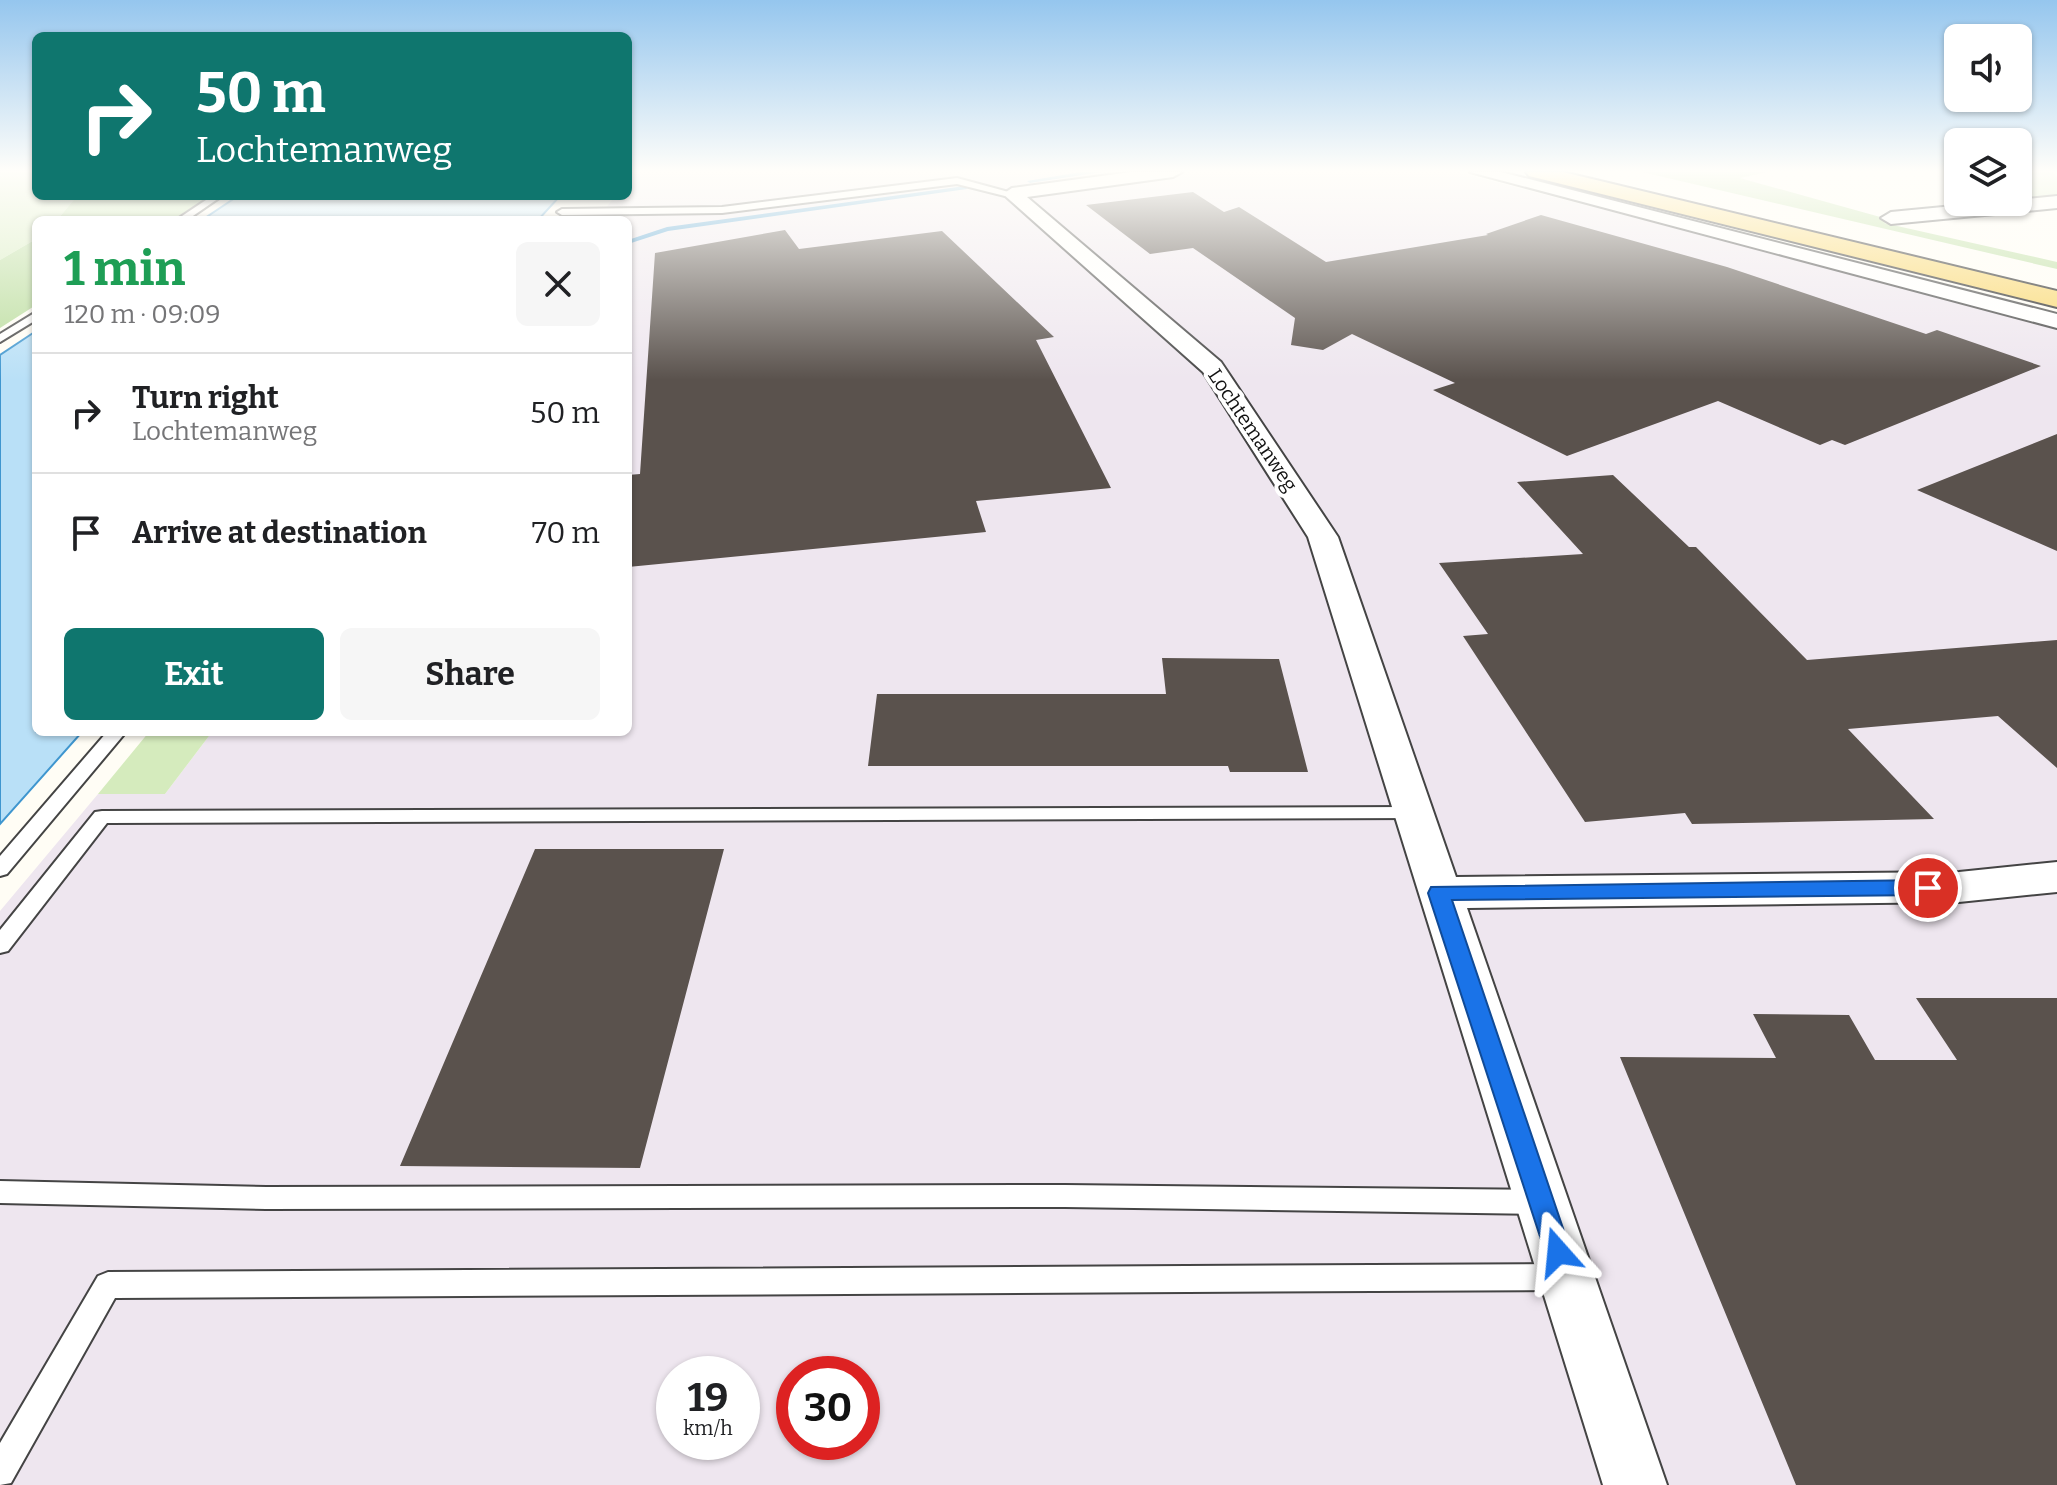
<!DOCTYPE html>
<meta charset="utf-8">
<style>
body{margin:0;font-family:Bitter,serif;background:#f6f6f6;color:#202124;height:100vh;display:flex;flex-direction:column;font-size:30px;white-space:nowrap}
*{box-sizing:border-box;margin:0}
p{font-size:26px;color:#757577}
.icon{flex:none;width:44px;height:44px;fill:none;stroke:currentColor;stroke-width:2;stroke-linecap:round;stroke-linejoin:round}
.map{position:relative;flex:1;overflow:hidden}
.sheet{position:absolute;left:32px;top:216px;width:600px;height:520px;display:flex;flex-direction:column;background:#fff;border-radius:12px;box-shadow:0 2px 6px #0004}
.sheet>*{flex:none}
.hud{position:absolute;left:32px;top:32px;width:600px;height:168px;border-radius:12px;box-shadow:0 2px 6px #0004;background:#0f766e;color:#fff;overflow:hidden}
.buttons{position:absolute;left:1944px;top:24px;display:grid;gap:16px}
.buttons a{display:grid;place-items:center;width:88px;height:88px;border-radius:12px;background:#fff;box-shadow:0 2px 6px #0004;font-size:40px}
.speed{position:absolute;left:656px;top:1356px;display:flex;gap:16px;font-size:40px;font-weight:700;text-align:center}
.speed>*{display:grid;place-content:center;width:104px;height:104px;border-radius:50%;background:#fff;box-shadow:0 2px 6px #0004;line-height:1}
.speed small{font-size:20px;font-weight:400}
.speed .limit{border:12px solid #d22;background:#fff;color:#111}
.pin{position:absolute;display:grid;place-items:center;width:68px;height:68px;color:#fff;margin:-34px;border:4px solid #fff;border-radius:50%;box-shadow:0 2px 8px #0007}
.me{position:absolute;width:88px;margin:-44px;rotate:342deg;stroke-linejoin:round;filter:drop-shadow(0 0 6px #0008)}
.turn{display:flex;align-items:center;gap:28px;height:168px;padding:0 32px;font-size:36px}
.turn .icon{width:104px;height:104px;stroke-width:2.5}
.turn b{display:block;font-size:56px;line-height:68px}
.round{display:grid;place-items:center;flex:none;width:84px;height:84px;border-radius:12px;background:#f6f6f6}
.headline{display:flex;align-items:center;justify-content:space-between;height:136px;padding:0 32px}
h1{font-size:48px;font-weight:700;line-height:60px;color:#1e9e55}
.button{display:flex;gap:16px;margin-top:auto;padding:16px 32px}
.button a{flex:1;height:92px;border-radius:12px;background:#0f766e;color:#fff;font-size:32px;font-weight:700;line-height:92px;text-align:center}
.button a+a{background:#f6f6f6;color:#202124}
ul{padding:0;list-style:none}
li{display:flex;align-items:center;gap:24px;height:120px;padding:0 32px;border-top:2px solid #e0e0e0}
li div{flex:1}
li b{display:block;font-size:30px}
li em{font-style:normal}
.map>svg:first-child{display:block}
.industrial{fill:#eee6ef;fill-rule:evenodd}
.green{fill:#d5ebbd}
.forest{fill:#b9dc9c}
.water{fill:#b9e0f7;stroke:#3f96cf;stroke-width:2}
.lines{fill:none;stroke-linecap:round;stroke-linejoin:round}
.stream{fill:#3f96cf;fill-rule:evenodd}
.building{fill:#5a524d}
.lane-casing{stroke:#444;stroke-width:4}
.street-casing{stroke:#444;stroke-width:4}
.primary-casing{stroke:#222;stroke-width:4}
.lane{fill:#fff;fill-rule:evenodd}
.street{fill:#fff;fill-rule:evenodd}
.primary{fill:#f9d66b;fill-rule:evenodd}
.route{fill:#1a73e8;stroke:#114b97;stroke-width:2}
.labels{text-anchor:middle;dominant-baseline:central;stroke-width:8;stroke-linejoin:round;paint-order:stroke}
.far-street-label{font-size:20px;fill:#111;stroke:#fff}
</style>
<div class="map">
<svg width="2057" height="1485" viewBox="0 0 2057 1485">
<rect width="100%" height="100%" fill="#fffdf5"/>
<path class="industrial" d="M 633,172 L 1457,172 L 2057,326 L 2057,1485 L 0,1485 L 0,911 L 98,794 L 165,794 L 212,732 L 628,732 L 628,220 L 597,220 L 615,196 L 628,196 L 628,179 ZM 674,1374 L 742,1374 L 742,1442 L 674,1442 ZM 794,1374 L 862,1374 L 862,1442 L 794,1442 Z"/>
<path class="green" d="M 0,172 L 36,172 L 36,196 L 77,196 L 57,220 L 36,220 L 36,239 L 0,260 Z
M 2018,172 L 2052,172 L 2057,177 L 2057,199 L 2018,202 Z
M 149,732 L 212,732 L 165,794 L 98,794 Z"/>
<path class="forest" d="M 1642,172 L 1767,172 L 1740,178 L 1891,220 L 1884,223 L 2057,262 L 2057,269 Z
M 77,196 L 210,196 L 172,220 L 57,220 Z
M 36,239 L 36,305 L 0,328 L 0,260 Z"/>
<path class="water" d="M 238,196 L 560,196 L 538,220 L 202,220 Z
M 36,331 L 36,732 L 82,732 L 0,824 L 0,355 Z"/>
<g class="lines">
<path class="stream" d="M 1081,172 L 1101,172 L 1030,183 L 1027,181 Z
M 965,186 L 967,189 L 668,231 L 628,244 L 628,240 L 667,227 Z"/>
</g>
<path class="building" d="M 1193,192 L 1224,212 L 1239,207 L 1326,262 L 1488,235 L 1486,234 L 1541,215 L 1727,267 L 1926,334 L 1937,330 L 2041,366 L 1845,445 L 1832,440 L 1820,445 L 1718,401 L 1567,456 L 1433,390 L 1455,383 L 1352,334 L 1323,350 L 1291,345 L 1295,318 L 1193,248 L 1150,254 L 1086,205 Z
M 785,230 L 799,249 L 942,231 L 1054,337 L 1036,340 L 1111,488 L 976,501 L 986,532 L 628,567 L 628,475 L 640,474 L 655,253 Z
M 2057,434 L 2057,551 L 1917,490 Z
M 1613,475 L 1689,547 L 1696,547 L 1807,660 L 2057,640 L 2057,768 L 1998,716 L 1848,729 L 1934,819 L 1692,824 L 1685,813 L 1585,822 L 1463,636 L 1488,634 L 1439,563 L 1583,554 L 1517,482 Z
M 1162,658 L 1279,659 L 1308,772 L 1230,772 L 1228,766 L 868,766 L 877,694 L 1166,694 Z
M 535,849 L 724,849 L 640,1168 L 400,1166 Z
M 1916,998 L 2057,998 L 2057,1485 L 1796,1485 L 1620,1057 L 1776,1058 L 1753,1014 L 1849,1015 L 1875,1060 L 1957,1060 Z"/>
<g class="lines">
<g class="lane-casing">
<path id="lane" d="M 957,178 L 1016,194 L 1005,196 L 957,184 L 722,213 L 562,215 L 557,212 L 562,209 L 722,207 Z
M 212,196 L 222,196 L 187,220 L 176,220 Z
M 36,312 L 36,320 L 0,342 L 0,334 Z
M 107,732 L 126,732 L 7,874 L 0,876 L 0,856 Z
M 1413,807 L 1423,813 L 1420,818 L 107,823 L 8,951 L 0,953 L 0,930 L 95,812 L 102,811 Z
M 0,1181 L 266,1187 L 1065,1185 L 1539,1190 L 1548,1194 L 1552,1202 L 1548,1210 L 1539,1214 L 1065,1207 L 266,1209 L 0,1203 Z
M 1563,1264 L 1573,1268 L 1576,1277 L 1573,1286 L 1563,1290 L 115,1298 L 11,1483 L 0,1485 L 0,1443 L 98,1276 L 108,1272 Z"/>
</g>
<g class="street-casing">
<path id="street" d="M 1131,172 L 1182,172 L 1173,177 L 1027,197 L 1221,362 L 1338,537 L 1456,877 L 1959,872 L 2057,862 L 2057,892 L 1959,902 L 1467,908 L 1667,1485 L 1603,1485 L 1308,537 L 1203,372 L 1003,194 L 1012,188 Z
M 1470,172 L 1501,172 L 2057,314 L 2057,328 Z
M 2057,196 L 2057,208 L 1891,224 L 1881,218 L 1891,212 Z"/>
</g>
<g class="primary-casing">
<path id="primary" d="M 1526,172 L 1563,172 L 2057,291 L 2057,307 L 1529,176 Z"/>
</g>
<use href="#lane" class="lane"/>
<use href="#street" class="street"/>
<use href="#primary" class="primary"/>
</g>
<linearGradient id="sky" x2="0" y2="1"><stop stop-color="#95c6ee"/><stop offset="0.45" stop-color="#fffefa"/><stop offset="1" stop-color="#fffefa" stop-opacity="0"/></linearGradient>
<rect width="2057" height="380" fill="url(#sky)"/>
<path class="route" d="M 1928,880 L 1939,888 L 1928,895 L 1452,900 L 1571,1252 L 1567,1261 L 1558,1264 L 1548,1261 L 1428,893 L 1431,887 Z"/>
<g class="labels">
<g class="far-street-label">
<text transform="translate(1253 430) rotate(56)">Lochtemanweg</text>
</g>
</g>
</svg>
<div class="buttons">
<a><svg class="icon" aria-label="sound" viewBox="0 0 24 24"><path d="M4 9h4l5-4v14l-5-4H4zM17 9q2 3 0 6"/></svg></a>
<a><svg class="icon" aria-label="layers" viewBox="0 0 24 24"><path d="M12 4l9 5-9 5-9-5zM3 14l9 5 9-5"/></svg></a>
</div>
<div class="speed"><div>19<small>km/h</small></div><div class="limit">30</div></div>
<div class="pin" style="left:1928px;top:888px;background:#d93025"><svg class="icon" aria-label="arrive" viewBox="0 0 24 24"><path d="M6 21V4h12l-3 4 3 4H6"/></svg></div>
<svg class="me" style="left:1558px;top:1252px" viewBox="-20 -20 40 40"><path d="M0-17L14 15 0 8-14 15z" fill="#1a73e8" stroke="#fff" stroke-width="4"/></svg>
<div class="hud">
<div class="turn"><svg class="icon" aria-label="right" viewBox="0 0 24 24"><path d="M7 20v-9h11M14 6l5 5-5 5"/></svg><div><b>50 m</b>Lochtemanweg</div></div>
</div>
<section class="sheet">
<div class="headline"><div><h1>1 min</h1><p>120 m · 09:09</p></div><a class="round"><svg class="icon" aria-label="close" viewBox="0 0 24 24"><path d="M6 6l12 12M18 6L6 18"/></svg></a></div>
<ul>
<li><svg class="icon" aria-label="right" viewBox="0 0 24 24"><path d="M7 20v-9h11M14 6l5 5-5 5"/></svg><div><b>Turn right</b><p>Lochtemanweg</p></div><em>50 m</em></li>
<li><svg class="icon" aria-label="arrive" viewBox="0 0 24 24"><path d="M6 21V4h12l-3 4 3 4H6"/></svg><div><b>Arrive at destination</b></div><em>70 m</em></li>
</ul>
<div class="button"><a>Exit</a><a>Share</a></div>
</section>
</div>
